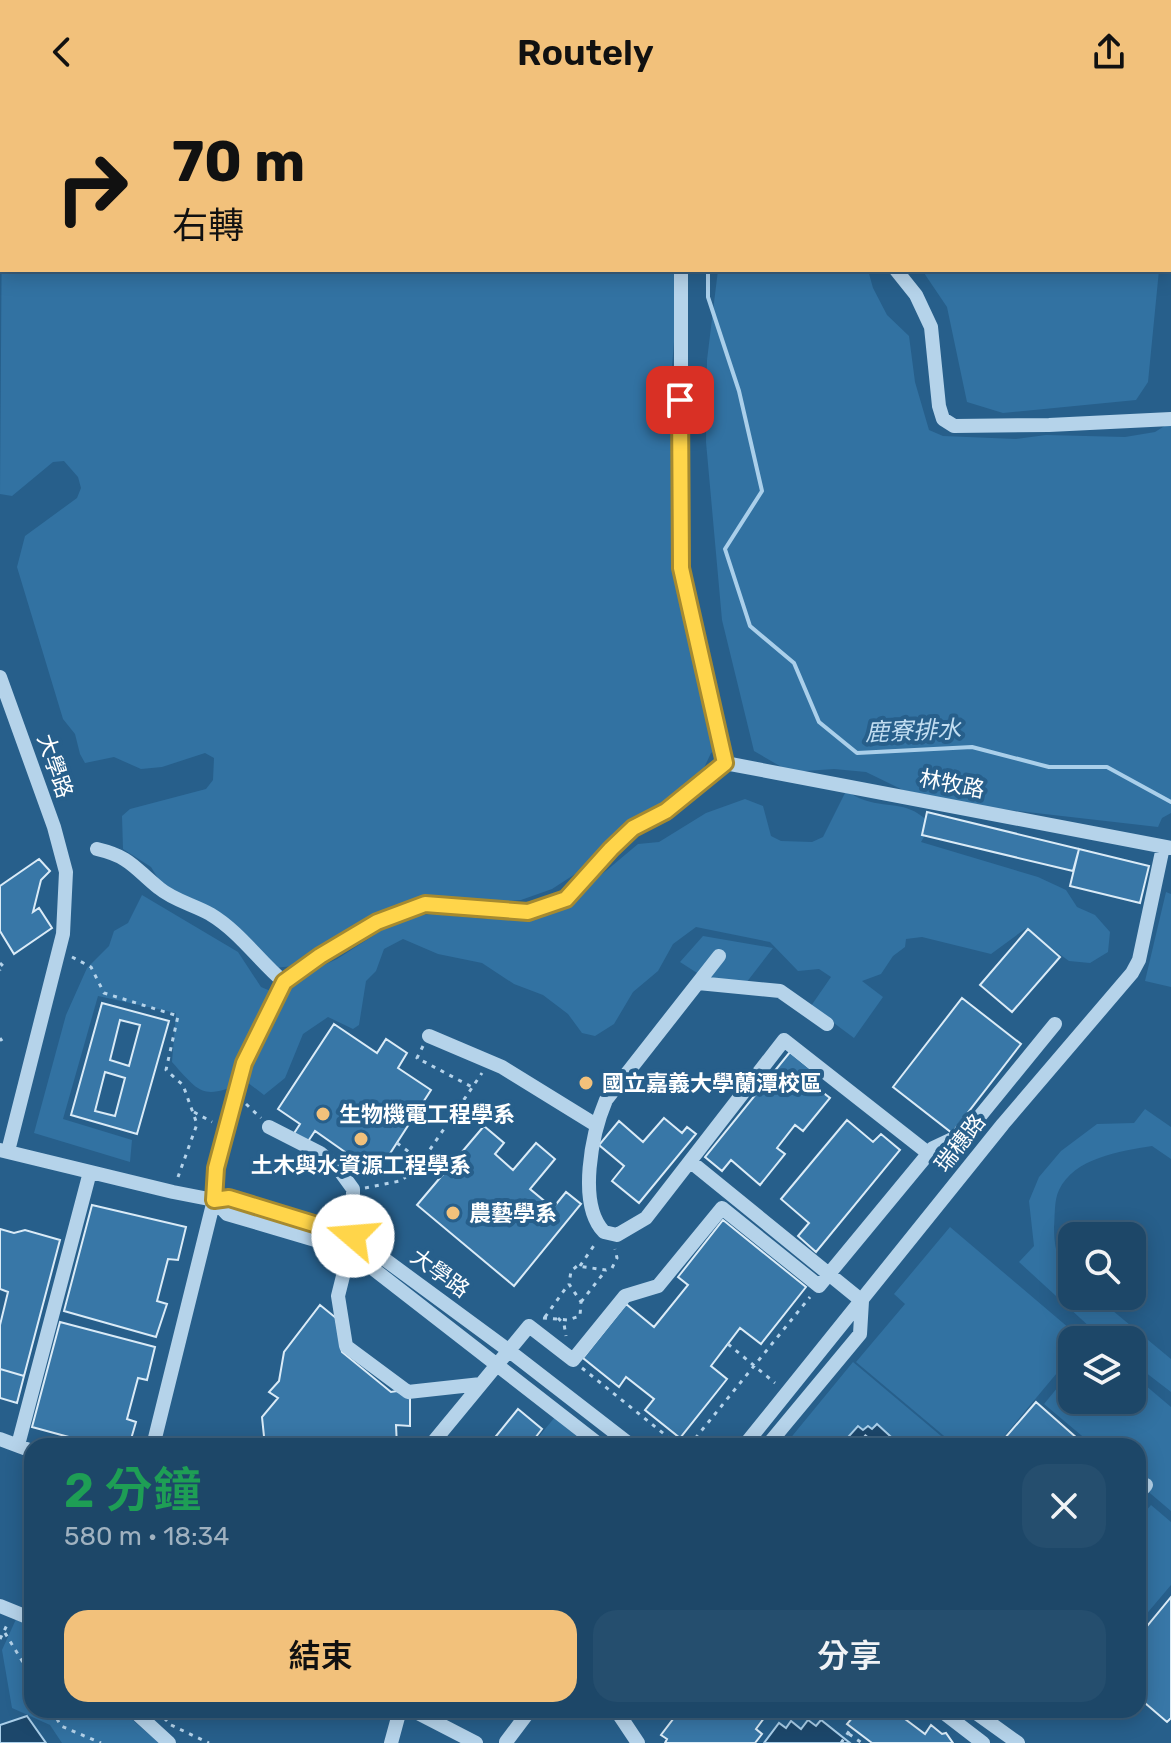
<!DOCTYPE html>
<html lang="zh-TW">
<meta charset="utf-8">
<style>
body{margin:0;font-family:Rubik,"Noto Sans TC",sans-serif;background:#254e6e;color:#f1f3f6;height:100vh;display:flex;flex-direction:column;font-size:30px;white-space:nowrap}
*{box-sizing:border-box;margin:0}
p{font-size:26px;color:#a0b2c0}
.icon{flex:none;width:44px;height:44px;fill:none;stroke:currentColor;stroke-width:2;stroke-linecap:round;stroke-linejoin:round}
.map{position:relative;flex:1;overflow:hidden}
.sheet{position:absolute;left:24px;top:1334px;width:1122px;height:280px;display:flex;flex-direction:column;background:#1d4768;border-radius:24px;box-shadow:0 4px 20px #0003,0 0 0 2px #3b5f7c}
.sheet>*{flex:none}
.top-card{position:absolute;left:0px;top:0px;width:1172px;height:168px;box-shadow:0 4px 20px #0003,0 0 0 2px #3b5f7c;background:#f2c17b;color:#111;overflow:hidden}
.fabs{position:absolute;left:1058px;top:1118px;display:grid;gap:16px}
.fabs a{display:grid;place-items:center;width:88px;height:88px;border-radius:16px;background:#1d4768;box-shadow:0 4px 20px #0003,0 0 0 2px #3b5f7c;font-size:40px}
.pin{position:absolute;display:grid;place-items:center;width:68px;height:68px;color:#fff;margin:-34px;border-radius:16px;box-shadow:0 4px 12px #0006}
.me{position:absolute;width:88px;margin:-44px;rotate:288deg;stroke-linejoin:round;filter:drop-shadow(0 0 6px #0008)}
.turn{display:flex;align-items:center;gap:28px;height:168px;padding:0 40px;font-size:36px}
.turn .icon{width:104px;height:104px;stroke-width:2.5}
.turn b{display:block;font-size:56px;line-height:68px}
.round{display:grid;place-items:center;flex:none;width:84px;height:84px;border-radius:24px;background:#254e6e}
.overview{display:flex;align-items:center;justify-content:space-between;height:136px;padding:0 40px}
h1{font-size:48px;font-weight:600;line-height:60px;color:#1e9e55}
.cta{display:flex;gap:16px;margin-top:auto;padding:16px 40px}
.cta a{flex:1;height:92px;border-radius:24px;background:#f2c17b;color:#111;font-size:32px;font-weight:600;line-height:92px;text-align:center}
.cta a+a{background:#254e6e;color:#f1f3f6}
header{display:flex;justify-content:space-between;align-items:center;height:104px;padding:0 40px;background:#f2c17b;color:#111;font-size:36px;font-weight:600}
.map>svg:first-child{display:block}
.green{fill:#3272a2}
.water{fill:#1c476b;stroke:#aacfea;stroke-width:2}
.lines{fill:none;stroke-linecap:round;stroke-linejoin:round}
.stream{stroke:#aacfea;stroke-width:4}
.building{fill:#3877a7;stroke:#daebf7;stroke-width:2;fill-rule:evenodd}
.path{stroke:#b5d3ea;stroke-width:3;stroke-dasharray:4 6;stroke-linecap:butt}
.minor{stroke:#b5d3ea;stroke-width:14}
.route-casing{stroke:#a68a30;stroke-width:20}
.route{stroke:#ffd54a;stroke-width:14}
.poi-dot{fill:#f2c17b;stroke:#275f8b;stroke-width:3}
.labels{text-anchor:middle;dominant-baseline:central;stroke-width:8;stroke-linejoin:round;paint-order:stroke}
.street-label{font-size:22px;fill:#fff;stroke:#275f8b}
.poi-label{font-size:22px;font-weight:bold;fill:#fff;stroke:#275f8b;text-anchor:start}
.water-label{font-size:24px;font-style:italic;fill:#c1ddf1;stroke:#275f8b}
</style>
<header><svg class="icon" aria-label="back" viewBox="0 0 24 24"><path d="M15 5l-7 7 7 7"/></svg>Routely<svg class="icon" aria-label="share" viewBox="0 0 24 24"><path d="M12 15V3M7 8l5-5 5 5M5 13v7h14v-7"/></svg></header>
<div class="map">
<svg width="1171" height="1639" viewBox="0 0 1171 1639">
<rect width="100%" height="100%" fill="#275f8b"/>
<path class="green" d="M 14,0 L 815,0 L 14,2 Z
M 846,0 L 1171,0 L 1171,93 L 1170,95 L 1170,2 Z
M 2,102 L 2,166 L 680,166 L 672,262 L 677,452 L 696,561 L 722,643 L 711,649 L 688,698 L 650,715 L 637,730 L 552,785 L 521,796 L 473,801 L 401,802 L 294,862 L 274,864 L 242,831 L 167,789 L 151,763 L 123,745 L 122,712 L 130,705 L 206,685 L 213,676 L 214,654 L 205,649 L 162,663 L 141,665 L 114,653 L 85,659 L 80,650 L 75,630 L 63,615 L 17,463 L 25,432 L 77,394 L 81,384 L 78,373 L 64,357 L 53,358 L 12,392 L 0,390 Z
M 718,166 L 868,166 L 873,184 L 887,211 L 909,232 L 915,278 L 929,326 L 943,332 L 1016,335 L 1046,331 L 1125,333 L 1155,328 L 1171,318 L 1171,709 L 1162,714 L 1158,723 L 983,703 L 903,686 L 866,668 L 834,665 L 790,668 L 754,647 L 722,516 L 706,338 L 707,256 Z
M 922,166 L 1159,166 L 1148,278 L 1136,296 L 1003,309 L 967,298 L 947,203 Z
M 846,687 C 852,690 858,694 864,696 C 892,705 909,696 931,721 L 921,738 L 1038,773 L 1066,786 L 1077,803 L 1095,811 L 1110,828 L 1108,848 L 1090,859 L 1069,857 L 1025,825 L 991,850 L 922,833 L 906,835 L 905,843 L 893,852 L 881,870 L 862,877 L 883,893 L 854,934 L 811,902 L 831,873 L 819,865 L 798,867 L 770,838 L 696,823 L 673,840 L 658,867 L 633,888 L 614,920 L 595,932 L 582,929 L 568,910 L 543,891 L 514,880 L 482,859 L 438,850 L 403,835 L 384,845 L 376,867 L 366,877 L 359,921 L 353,925 L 328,913 L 303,930 L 285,974 L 264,991 L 247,978 C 203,994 203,993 172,958 L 176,909 L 98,892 L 63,1015 L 132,1036 L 130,1058 L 34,1029 L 66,911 L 87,864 L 109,842 L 114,827 L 128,819 L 142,791 L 238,848 L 261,883 L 280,891 L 311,867 L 337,855 L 401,814 L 432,810 L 486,815 L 520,813 L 550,804 L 588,782 L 638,740 L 659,738 L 706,709 L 745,695 L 763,702 L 771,732 L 781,737 L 812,738 L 823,733 Z
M 1166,788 L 1171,790 L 1171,883 L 1145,877 Z
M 703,832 L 773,844 L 746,879 L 708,876 L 680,858 Z
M 1145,1005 L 1171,1023 L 1171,1055 L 1152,1042 C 1120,1047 1074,1054 1059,1086 C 1054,1096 1055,1111 1054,1123 C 1054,1142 1057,1161 1072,1173 L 1072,1192 L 1095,1192 L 1171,1255 L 1171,1288 L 1132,1258 L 1132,1236 L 1104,1236 L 1019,1158 L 1034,1142 L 1029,1097 L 1039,1073 L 1061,1047 L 1097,1020 L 1134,1019 Z
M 950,1123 L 1083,1236 L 1072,1236 L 1072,1251 L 996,1342 L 956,1342 L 856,1258 L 905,1200 L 894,1190 Z
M 853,1258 L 953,1342 L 784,1342 Z
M 1072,1266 L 1072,1296 L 1132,1296 L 1132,1270 L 1171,1303 L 1171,1407 L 1138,1379 L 1138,1342 L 1094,1342 L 1044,1300 Z
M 560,1307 L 597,1342 L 531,1342 Z
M 1151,1401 L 1171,1418 L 1171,1481 L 1138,1520 L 1138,1416 Z
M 17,1513 L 32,1523 L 32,1606 L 121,1606 L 159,1639 L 62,1639 L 50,1621 L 12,1604 L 2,1546 Z"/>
<path class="water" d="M 877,1320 L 901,1342 L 840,1342 L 858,1322 L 863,1326 L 868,1322 L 872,1325 Z
M 27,1612 L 46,1639 L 0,1639 L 0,1621 Z
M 808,1616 L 816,1622 L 821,1616 L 850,1639 L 764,1639 L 779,1619 L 786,1624 L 791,1617 L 801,1625 Z"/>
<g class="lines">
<path class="stream" d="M 870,2 L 872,0
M 708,166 L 708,193 L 739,287 L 762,387 L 725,445 L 750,522 L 794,559 L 819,618 L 857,649 L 972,643 L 1049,663 L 1107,663 L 1171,698"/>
</g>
<path class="building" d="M 927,708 L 1079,745 L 1073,767 L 922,731 Z
M 1079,745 L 1149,762 L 1140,799 L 1070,782 Z
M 39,755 L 50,767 L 41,776 L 33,808 L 39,804 L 52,824 L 14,850 L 0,827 L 0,782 Z
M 1028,825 L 1060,853 L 1012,908 L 980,881 Z
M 962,894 L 1021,940 L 952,1029 L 893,983 Z
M 102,899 L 169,917 L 137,1030 L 71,1011 ZM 120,916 L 140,921 L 129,962 L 110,956 ZM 105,968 L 125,974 L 115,1012 L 95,1007 Z
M 334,920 L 377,949 L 386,935 L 407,949 L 398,964 L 431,986 L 378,1068 L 360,1056 L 352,1068 L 338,1059 L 345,1048 L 315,1027 L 307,1039 L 293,1031 L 300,1020 L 278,1005 Z
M 790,948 L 812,966 L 803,978 L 814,988 L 817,984 L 830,994 L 803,1027 L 795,1021 L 777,1044 L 785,1050 L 760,1081 L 731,1056 L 722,1067 L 705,1053 Z
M 664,1014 L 682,1029 L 687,1023 L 696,1030 L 639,1099 L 612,1077 L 624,1062 L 599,1041 L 619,1017 L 643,1038 Z
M 847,1016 L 873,1038 L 881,1030 L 900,1046 L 816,1148 L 798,1132 L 809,1119 L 781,1095 Z
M 484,1022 L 504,1039 L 495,1050 L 513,1066 L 536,1039 L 555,1055 L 530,1085 L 553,1104 L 566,1088 L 581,1100 L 514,1182 L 417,1101 Z
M 92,1101 L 186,1123 L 178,1156 L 168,1155 L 157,1197 L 167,1200 L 156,1233 L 64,1207 Z
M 723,1116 L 806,1183 L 761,1240 L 740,1224 L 711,1262 L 727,1275 L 680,1334 L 645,1306 L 654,1295 L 626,1273 L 619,1283 L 583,1254 L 626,1200 L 654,1223 L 688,1181 L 678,1173 Z
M 0,1125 L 14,1129 L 25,1126 L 60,1136 L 24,1272 L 0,1265 L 0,1221 L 8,1188 L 0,1185 Z
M 320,1201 L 336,1214 L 342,1248 L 391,1288 L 397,1287 L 410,1295 L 410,1322 L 396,1321 L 397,1342 L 265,1342 L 262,1313 L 278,1294 L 269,1288 L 279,1277 L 284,1248 Z
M 60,1218 L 155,1243 L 147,1276 L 138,1274 L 127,1315 L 136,1318 L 129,1342 L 102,1342 L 32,1323 Z
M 0,1265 L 24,1272 L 17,1299 L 0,1294 Z
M 1036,1298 L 1086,1342 L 998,1342 Z
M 518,1305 L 542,1325 L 529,1342 L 488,1342 Z
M 1171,1493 L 1171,1614 L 1167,1618 L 1138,1593 L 1138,1584 L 1142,1579 L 1138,1576 L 1138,1533 Z
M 680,1606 L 770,1606 L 756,1625 L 762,1630 L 755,1639 L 665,1639 L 667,1635 L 661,1631 Z
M 893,1606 L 925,1630 L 931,1621 L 942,1630 L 946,1629 L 953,1639 L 872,1639 L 847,1620 L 853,1613 L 846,1606 Z"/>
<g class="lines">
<path class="path" d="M 72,853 L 91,863 L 104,889 L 178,912 L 166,966 L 183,981 L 197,1020 L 178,1073
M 0,859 L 4,863 L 0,866
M 0,934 L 2,937
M 423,942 L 417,954 L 472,983
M 246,1000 L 261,1014
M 194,1008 L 212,1018
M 397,1039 L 441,1072
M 365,1084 L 400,1077 L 416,1066 L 482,969
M 580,1162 L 595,1140
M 581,1198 L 606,1166
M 545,1213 L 568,1181
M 543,1214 L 568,1216 L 580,1212 L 581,1198 L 569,1180 L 571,1167 L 577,1162 L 606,1166 L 612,1164 L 617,1154 L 615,1145
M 558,1214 L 564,1220 L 566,1232
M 728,1240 L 775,1279
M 582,1264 L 679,1342
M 689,1342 L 810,1193
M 858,1342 L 867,1330
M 5,1529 L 32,1573
M 0,1535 L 8,1519
M 52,1606 L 61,1622 L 101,1639
M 165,1617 L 175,1607
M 171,1621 L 209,1639
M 849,1630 L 862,1639
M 841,1639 L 852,1623"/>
<path class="minor" d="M 3,0 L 3,2
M 824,2 L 825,0
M 0,35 L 2,26
M 681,166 L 681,464 L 725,659
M 896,166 L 916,191 L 931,223 L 939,302 L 943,315 L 954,322 L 1049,321 L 1171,315
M 0,573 L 54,723 L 66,768 L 63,830 L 8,1047
M 725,659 L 1171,744
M 97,745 C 131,753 134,764 159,784 C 173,796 194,801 210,810 C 240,828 258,856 284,878 L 320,852 L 377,818 L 425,800 L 528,808 L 566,795 L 611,745 L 633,724 L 666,707 L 725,659
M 719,852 L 606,996 C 592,1029 577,1100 604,1128 L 617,1131 L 646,1114 L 784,936 L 928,1049
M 698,879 L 780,887 L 827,920
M 429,932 L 502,963 L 596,1021
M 269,1023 L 320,1049 L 337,1063 L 353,1085 L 353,1132 L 338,1192 L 346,1242 L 408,1288 L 481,1280
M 0,1046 L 173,1088 L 214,1096 L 229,1094 L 353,1132 L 508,1246 L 632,1342
M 691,1058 L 862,1197 L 860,1230 L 767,1342
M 214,1096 L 227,1110 L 349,1146 L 601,1342
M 0,1335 L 32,1347
M 18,1341 L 90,1068
M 153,1342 L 214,1096 C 219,1018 246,946 284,878
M 430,1342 L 529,1222 L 573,1256 L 625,1192 L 658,1182 L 722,1104 L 819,1182 L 933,1044 L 967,1028 L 1055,920
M 744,1342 L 1003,1020 L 1132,869 L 1139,856 L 1163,743
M 1138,1390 L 1146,1381
M 0,1502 L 32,1515
M 133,1606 L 169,1639
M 412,1606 L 476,1639
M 616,1606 L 638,1639
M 940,1606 L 983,1639
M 972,1606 L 1018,1639
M 506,1638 L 530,1606
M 391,1639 L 400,1606"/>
</g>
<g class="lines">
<g class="route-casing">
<path id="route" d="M 353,1132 L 229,1094 L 214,1096 L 216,1064 L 244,959 L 284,878 L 320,852 L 377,818 L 425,800 L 528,808 L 566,795 L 611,745 L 633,724 L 666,707 L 725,659 L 681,464 L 680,296"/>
</g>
<use href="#route" class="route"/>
</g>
<g class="poi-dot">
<circle cx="586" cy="979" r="8"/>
<circle cx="323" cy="1010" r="8"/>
<circle cx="361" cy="1035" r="8"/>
<circle cx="453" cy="1109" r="8"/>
</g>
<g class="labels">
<g class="street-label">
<text transform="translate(55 662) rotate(71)">大學路</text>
<text transform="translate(952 680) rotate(11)">林牧路</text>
<text transform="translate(960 1039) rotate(-52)">瑞穗路</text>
<text transform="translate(440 1169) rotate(36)">大學路</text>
</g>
<g class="poi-label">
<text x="602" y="979">國立嘉義大學蘭潭校區</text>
<text x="339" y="1010">生物機電工程學系</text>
<text x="361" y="1061" text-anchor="middle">土木與水資源工程學系</text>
<text x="469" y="1109">農藝學系</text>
</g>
<g class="water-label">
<text transform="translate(913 627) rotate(-2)">鹿寮排水</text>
</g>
</g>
</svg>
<div class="fabs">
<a><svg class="icon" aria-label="search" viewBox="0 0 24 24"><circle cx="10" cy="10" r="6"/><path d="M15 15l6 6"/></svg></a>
<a><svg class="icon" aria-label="layers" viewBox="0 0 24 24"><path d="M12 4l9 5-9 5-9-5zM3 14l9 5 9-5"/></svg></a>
</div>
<div class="pin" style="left:680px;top:296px;background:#d93025"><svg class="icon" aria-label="arrive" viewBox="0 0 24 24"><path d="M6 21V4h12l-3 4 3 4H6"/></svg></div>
<svg class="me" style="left:353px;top:1132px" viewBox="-20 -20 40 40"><circle r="19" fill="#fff"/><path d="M0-13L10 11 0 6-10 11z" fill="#ffd54a"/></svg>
<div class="top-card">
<div class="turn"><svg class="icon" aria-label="right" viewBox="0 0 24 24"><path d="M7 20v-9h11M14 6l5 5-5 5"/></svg><div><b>70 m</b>右轉</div></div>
</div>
<section class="sheet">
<div class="overview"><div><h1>2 分鐘</h1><p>580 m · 18:34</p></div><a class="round"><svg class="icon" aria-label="close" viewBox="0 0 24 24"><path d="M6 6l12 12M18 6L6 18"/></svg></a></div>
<div class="cta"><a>結束</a><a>分享</a></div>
</section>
</div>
